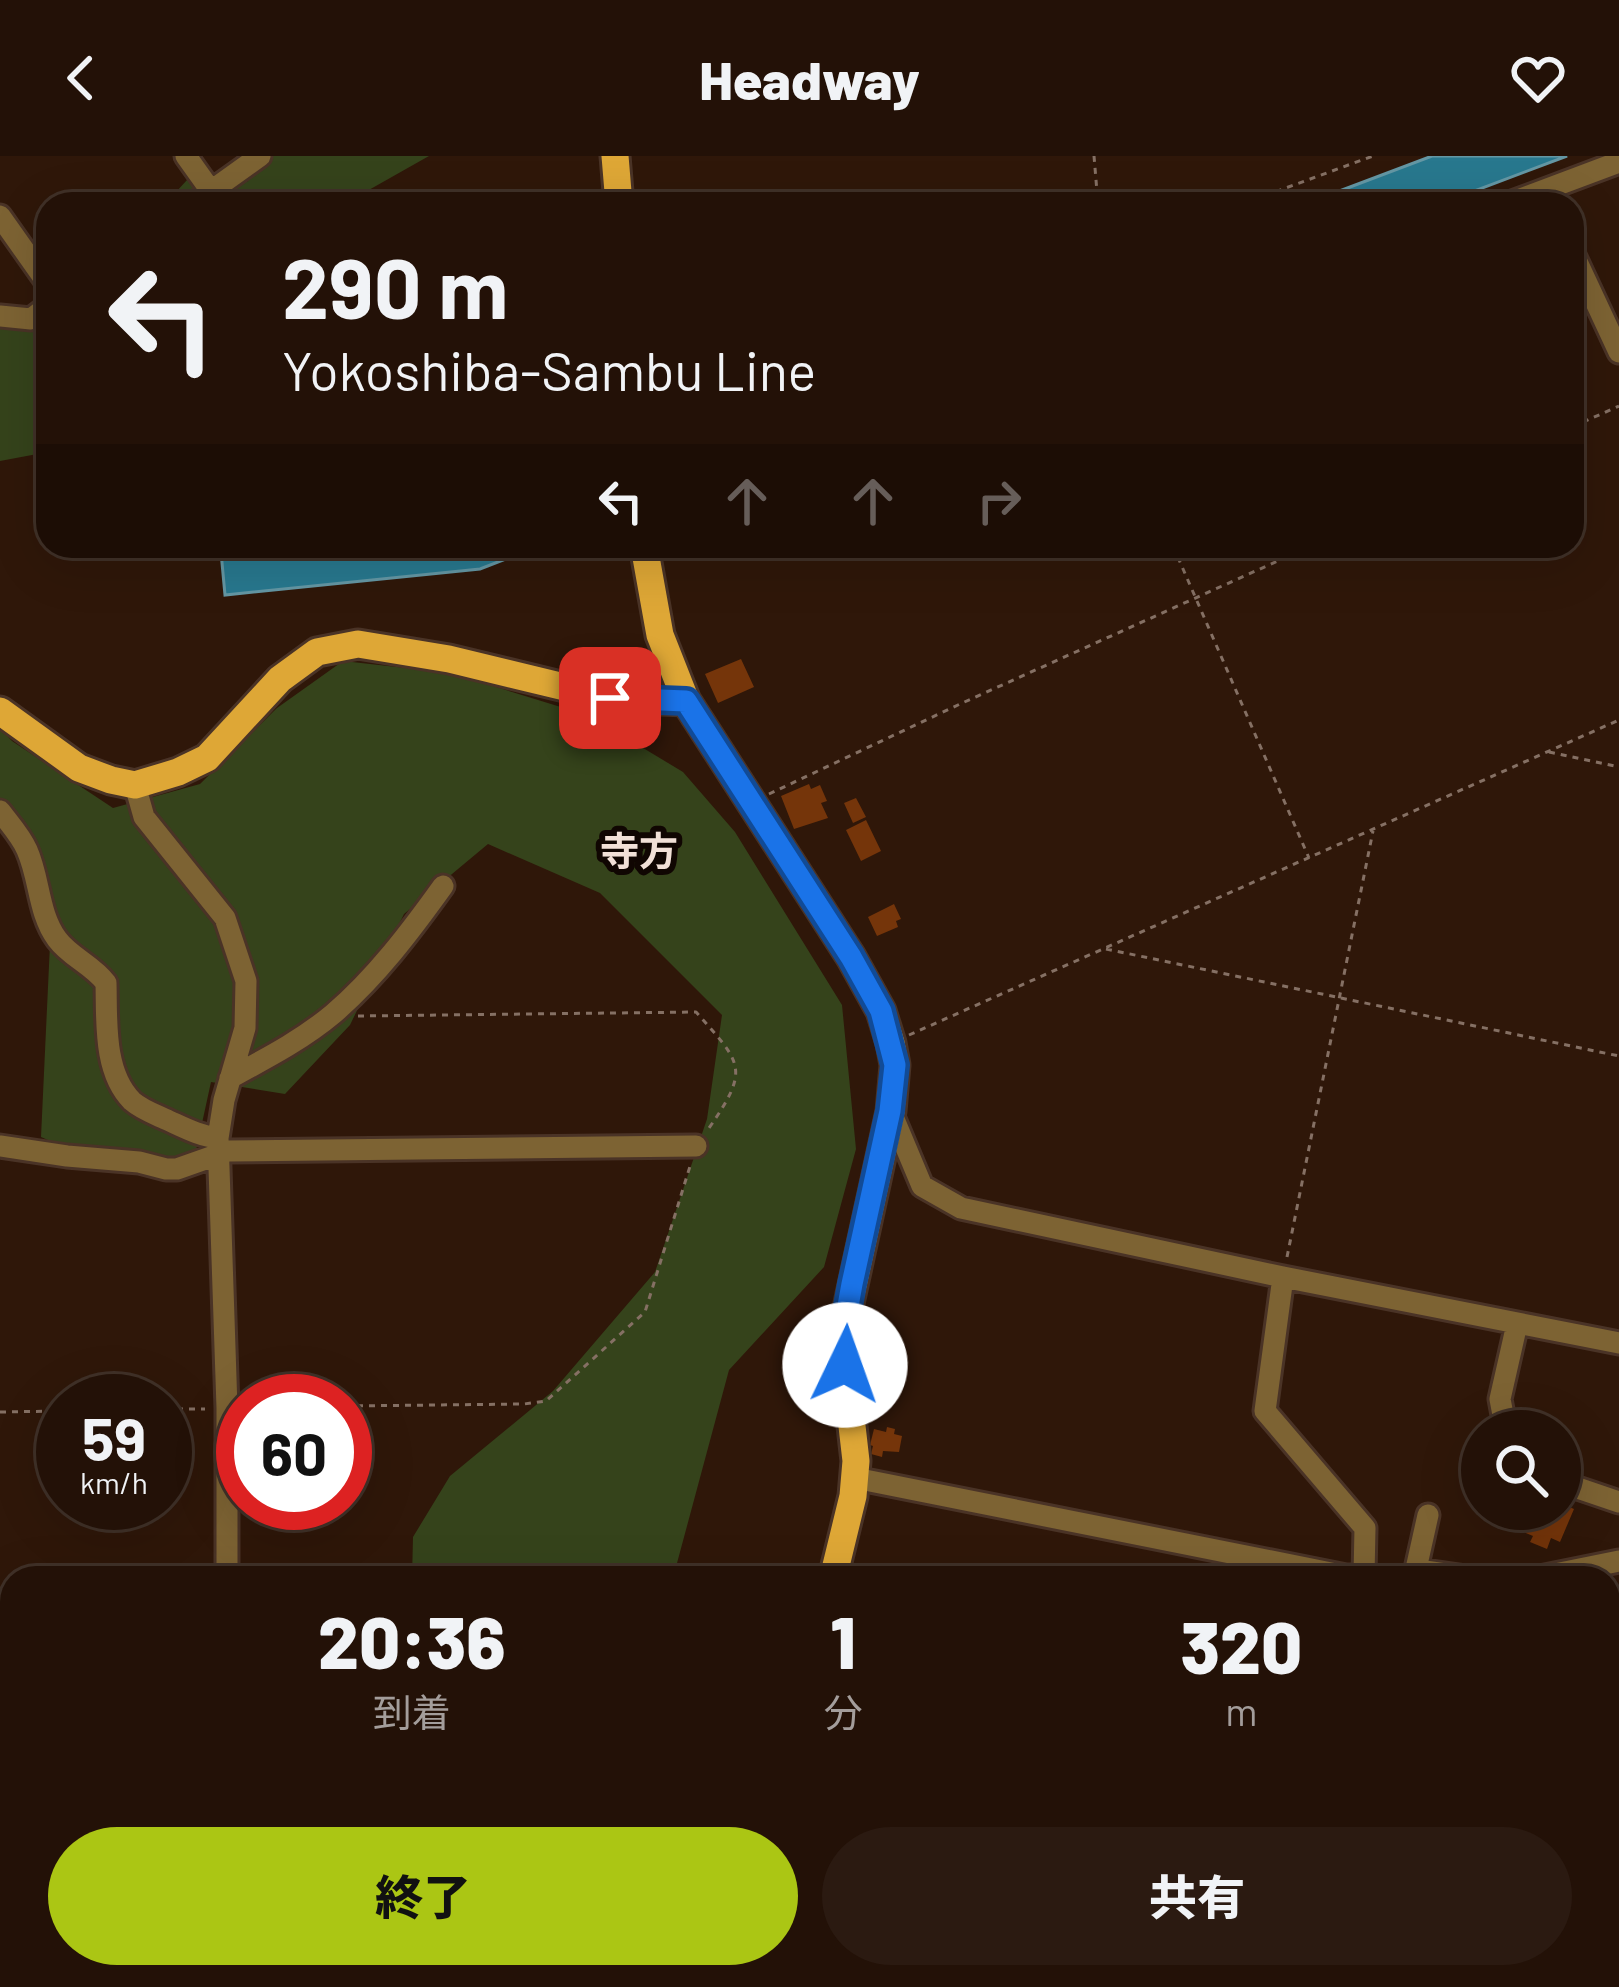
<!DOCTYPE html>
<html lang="ja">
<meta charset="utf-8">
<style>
body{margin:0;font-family:Barlow,"Noto Sans JP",sans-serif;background:#2b1a11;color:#f1f3f6;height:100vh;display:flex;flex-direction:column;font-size:45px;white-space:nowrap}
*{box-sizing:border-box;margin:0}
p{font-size:39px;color:#a39d9b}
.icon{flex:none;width:66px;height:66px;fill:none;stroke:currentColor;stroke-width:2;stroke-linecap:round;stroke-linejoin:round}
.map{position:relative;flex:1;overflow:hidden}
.drawer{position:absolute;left:0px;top:1410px;width:1620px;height:423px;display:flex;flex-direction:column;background:#231107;border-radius:36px 36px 0 0;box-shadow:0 12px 48px #0002,0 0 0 3px #403128}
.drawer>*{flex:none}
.banner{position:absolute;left:36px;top:36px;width:1548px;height:366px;border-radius:36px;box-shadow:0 12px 48px #0002,0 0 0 3px #403128;background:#231107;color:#f1f3f6;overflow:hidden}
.tools{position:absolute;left:1461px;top:1254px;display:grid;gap:24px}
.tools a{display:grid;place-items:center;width:120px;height:120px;border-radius:50%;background:#231107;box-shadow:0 12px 48px #0002,0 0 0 3px #403128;font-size:60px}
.speed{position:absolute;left:36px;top:1218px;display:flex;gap:24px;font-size:60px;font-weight:700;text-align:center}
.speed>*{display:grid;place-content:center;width:156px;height:156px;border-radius:50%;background:#231107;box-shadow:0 12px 48px #0002,0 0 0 3px #403128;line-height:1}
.speed small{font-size:30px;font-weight:400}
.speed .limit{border:18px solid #d22;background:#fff;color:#111}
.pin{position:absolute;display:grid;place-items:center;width:102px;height:102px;color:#fff;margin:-51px;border-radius:24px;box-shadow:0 6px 18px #0006}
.me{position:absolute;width:132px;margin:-66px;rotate:3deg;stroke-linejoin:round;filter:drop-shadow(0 0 9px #0008)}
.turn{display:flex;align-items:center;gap:42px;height:252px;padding:0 48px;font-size:54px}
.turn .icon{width:156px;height:156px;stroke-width:2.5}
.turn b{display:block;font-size:84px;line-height:102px}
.lanes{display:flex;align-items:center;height:114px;padding:0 48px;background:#0003;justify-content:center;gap:60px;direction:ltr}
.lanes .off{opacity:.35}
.eta{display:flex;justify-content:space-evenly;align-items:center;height:204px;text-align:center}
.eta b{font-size:72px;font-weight:800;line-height:84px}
.button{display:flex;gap:24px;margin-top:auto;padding:24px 48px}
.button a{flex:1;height:138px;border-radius:72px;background:#abc614;color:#111;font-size:48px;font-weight:800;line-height:138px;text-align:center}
.button a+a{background:#2b1a11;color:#f1f3f6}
header{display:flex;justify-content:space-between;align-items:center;height:156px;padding:0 48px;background:#231107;font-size:54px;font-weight:800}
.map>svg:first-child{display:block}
.green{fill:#35431b}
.water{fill:#28788e;stroke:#6497a4;stroke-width:3}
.building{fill:#75350a}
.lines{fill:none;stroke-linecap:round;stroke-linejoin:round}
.minor-casing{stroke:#4a3326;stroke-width:27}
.major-casing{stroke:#4a3326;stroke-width:33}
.path{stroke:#857064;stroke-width:3;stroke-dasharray:6 6;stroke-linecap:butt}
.minor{stroke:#7d6333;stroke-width:21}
.major{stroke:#dea736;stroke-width:27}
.route-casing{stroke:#114b97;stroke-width:30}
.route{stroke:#1a73e8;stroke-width:21}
.labels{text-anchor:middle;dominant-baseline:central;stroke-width:12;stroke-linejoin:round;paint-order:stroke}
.quarter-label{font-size:39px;font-weight:bold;fill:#f1e0d7;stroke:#100602}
</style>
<header><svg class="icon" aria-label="back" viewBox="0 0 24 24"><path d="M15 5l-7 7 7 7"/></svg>Headway<svg class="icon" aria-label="heart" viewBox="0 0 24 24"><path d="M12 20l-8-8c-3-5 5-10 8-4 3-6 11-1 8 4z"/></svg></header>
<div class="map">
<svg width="1619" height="1831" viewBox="0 0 1619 1831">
<rect width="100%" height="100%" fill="#2f1709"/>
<path class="green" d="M 260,0 L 429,0 L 344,48 L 165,48 L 187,24 L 247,26 Z
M 48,158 L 48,296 L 0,305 L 0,171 Z
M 343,505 L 451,517 L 590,560 L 683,616 L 735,676 L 842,849 L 856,993 L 824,1111 L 729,1214 L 673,1422 L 412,1422 L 413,1381 L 450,1320 L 553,1235 L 655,1116 L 707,963 L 722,859 L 600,737 L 488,688 L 404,758 L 350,869 L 285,938 L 211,926 L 192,1013 L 100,1007 L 41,981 L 50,788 L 0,653 L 0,572 L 12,585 L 113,652 L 200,628 L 277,552 Z
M 462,1821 L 572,1821 L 567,1831 L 466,1831 Z"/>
<path class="water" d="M 1432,0 L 1567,0 L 1440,48 L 1305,48 Z
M 278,390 L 539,390 L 480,413 L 225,439 L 221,396 Z"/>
<path class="building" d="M 741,503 L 754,531 L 718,547 L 705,518 Z
M 809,628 L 811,633 L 820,629 L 827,645 L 821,647 L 828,662 L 794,673 L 781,640 Z
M 856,642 L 866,661 L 853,667 L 844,647 Z
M 866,664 L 881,695 L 861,705 L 846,674 Z
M 894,748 L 901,763 L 896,765 L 898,771 L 877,780 L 868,761 Z
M 887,1271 L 895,1273 L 894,1278 L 902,1280 L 899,1296 L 883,1295 L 882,1301 L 871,1298 L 873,1290 L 870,1289 L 874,1273 L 886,1276 Z
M 1560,1347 L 1574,1353 L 1560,1386 L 1551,1382 L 1547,1393 L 1530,1386 L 1533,1380 L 1512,1371 L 1519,1353 L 1560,1353 Z
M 1508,1821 L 1534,1821 L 1531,1831 L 1506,1828 Z"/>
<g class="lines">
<g class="minor-casing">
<path id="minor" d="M 186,0 L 211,35
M 193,48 L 260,0
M 1507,48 L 1619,6
M 0,60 L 48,128
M 1572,95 L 1619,196
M 0,160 L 31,163 L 48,150
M 135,629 L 144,661 L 225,762 L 246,825 L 245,872 L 224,944 L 218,982 L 227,1252 L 227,1422
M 0,655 C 9,667 21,680 27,694 C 40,723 38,757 57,783 C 70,801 93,809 106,827 C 107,864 103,916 132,945 C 141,953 154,958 165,963 C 183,971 199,980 218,982
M 230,922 C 265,903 302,884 333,858 C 376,821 410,776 443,730
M 891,956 L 922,1030 L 961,1052 L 1283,1121 L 1619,1187
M 0,990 L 67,1000 L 139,1006 L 166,1013 L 177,1013 L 228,995 L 696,990
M 1283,1121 L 1265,1255 L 1365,1372 L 1364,1420 L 1368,1422
M 1506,1275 L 1500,1243 L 1517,1168
M 855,1322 L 1346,1420 L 1364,1420
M 1560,1326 L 1619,1346
M 1418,1414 L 1473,1422
M 1414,1422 L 1428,1359
M 1535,1422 L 1619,1405
M 1608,1566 L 1619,1571
M 1608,1650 L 1619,1652
M 1608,1762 L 1619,1720
M 228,1821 L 228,1831
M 634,1821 L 648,1824 L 675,1824 L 711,1831
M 1330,1821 L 1332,1831
M 1396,1821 L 1418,1831
M 1576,1823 L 1586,1831
M 1475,1831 L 1479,1821"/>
</g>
<g class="major-casing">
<path id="major" d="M 615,0 L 619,48
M 644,390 L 660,479 L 686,545 L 851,801 L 881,855 L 891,887 L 895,909 L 891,955 L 846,1161 L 845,1209 L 856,1305 L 853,1340 L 833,1422
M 0,555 L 79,612 L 111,624 L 135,629 L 178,616 L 207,602 L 280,523 L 317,496 L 358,488 L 449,503 L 610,542 L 686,545
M 750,1831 L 751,1821"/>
</g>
<path class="path" d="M 1094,0 L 1098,48
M 1242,48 L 1373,0
M 1572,271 L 1619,250
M 1173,390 L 1309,702
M 1549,596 L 1619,611
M 769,638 L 960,548 L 1311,390
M 1106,793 L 1619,900
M 358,860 L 696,856 C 741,907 751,912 709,972
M 909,879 L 1619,564
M 1287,1101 L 1373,675
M 345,1250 L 524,1248 L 546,1245 L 645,1156 L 691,1007
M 165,1253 L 205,1253
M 0,1256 L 63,1255
M 0,1510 L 12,1510
M 0,1766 L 12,1766"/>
<use href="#minor" class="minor"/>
<use href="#major" class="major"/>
</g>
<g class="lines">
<g class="route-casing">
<path id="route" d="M 610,542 L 686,545 L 851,801 L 881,855 L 895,909 L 890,955 L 852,1128 L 846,1161 L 845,1209"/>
</g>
<use href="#route" class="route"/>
</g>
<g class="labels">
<g class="quarter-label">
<text x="639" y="693">寺方</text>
</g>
</g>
</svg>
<div class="tools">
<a><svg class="icon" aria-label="search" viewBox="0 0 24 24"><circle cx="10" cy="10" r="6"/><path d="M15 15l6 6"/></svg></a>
</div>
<div class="speed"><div>59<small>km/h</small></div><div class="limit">60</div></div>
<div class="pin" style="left:610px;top:542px;background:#d93025"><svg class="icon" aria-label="arrive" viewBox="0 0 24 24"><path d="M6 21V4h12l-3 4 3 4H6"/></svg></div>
<svg class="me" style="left:845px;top:1209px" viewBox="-20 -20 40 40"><circle r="19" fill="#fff"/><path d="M0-13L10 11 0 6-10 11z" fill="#1a73e8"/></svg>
<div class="banner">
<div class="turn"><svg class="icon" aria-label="left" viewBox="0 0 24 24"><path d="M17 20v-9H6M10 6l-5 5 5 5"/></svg><div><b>290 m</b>Yokoshiba-Sambu Line</div></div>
<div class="lanes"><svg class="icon" aria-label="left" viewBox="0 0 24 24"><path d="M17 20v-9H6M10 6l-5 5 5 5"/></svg><svg class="icon off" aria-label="ahead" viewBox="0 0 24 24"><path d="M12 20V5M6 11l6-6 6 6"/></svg><svg class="icon off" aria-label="ahead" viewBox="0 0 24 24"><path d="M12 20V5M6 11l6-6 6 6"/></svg><svg class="icon off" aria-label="right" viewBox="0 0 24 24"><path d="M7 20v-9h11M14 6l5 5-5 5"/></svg></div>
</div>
<section class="drawer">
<div class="eta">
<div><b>20:36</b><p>到着</p></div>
<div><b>1</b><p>分</p></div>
<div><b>320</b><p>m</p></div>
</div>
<div class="button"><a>終了</a><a>共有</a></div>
</section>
</div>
